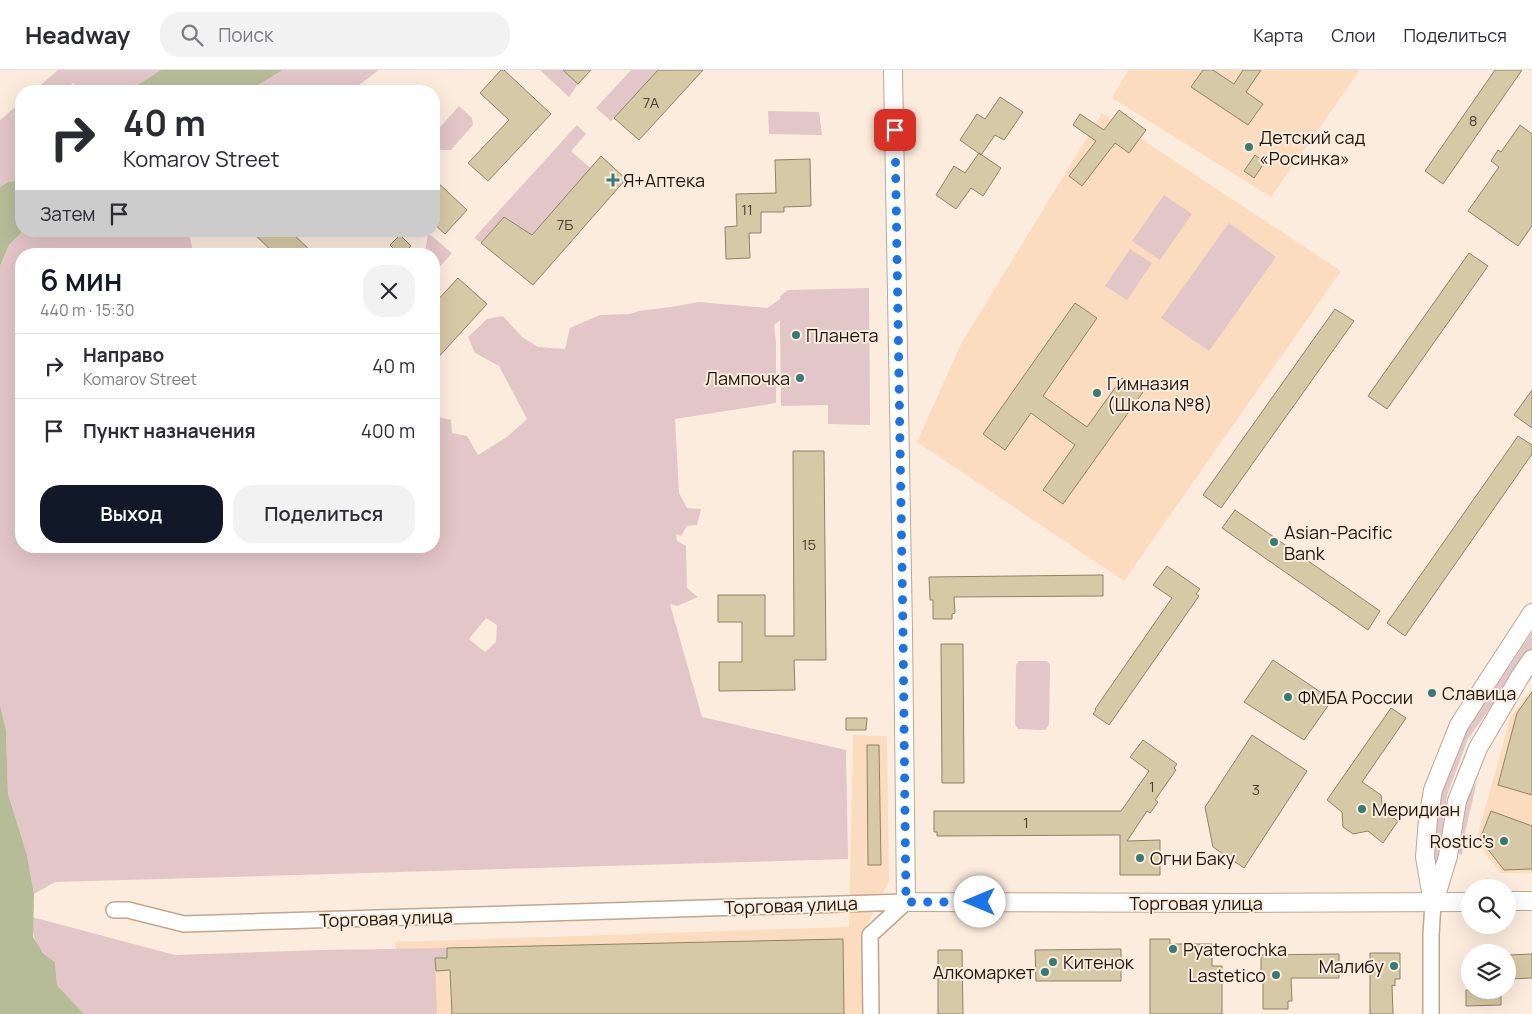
<!DOCTYPE html>
<html lang="ru">
<meta charset="utf-8">
<style>
body{margin:0;font-family:Manrope,sans-serif;background:#f2f2f3;color:#2b2b33;height:100vh;display:flex;flex-direction:column;font-size:19px;white-space:nowrap}
*{box-sizing:border-box;margin:0}
p{font-size:16px;color:#7c7c81}
.icon{flex:none;width:28px;height:28px;fill:none;stroke:currentColor;stroke-width:2;stroke-linecap:round;stroke-linejoin:round}
.map{position:relative;flex:1;overflow:hidden}
.drawer{position:absolute;left:15px;top:178px;width:425px;height:305px;display:flex;flex-direction:column;background:#fff;border-radius:20px;box-shadow:0 5px 20px #0002}
.drawer>*{flex:none}
.hud{position:absolute;left:15px;top:15px;width:425px;height:152px;border-radius:20px;box-shadow:0 5px 20px #0002;background:#fff;color:#2b2b33;overflow:hidden}
.buttons{position:absolute;left:1461px;top:809px;display:grid;gap:10px}
.buttons a{display:grid;place-items:center;width:55px;height:55px;border-radius:50%;background:#fff;box-shadow:0 5px 20px #0002;font-size:25px}
.pin{position:absolute;display:grid;place-items:center;width:42px;height:42px;color:#fff;margin:-21px;border-radius:10px;box-shadow:0 2px 8px #0006}
.me{position:absolute;width:55px;margin:-28px;rotate:270deg;stroke-linejoin:round;filter:drop-shadow(0 0 4px #0008)}
.turn{display:flex;align-items:center;gap:18px;height:105px;padding:0 25px;font-size:22px}
.turn .icon{width:65px;height:65px;stroke-width:2.5}
.turn b{display:block;font-size:35px;line-height:42px}
.then{display:flex;align-items:center;height:48px;padding:0 25px;background:#0003;gap:10px;font-size:19px}
.round{display:grid;place-items:center;flex:none;width:52px;height:52px;border-radius:20px;background:#f2f2f3}
.summary{display:flex;align-items:center;justify-content:space-between;height:85px;padding:0 25px}
h1{font-size:30px;font-weight:600;line-height:38px;color:#111827}
.action{display:flex;gap:10px;margin-top:auto;padding:10px 25px}
.action a{flex:1;height:58px;border-radius:20px;background:#111827;color:#fff;font-size:20px;font-weight:600;line-height:58px;text-align:center}
.action a+a{background:#f2f2f3;color:#2b2b33}
ul{padding:0;list-style:none}
li{display:flex;align-items:center;gap:15px;height:65px;padding:0 25px;border-top:1px solid #e1e1e2}
li div{flex:1}
li b{display:block;font-size:19px}
li em{font-style:normal}
header{display:flex;align-items:center;gap:30px;box-sizing:border-box;height:70px;padding:0 25px;background:#fff;border-bottom:1px solid #e1e1e2}
header strong{font-size:24px}
nav{display:flex;gap:28px;margin-inline-start:auto;font-size:18px}
.search{width:350px;height:45px;background:#f2f2f3;display:flex;align-items:center;gap:12px;box-sizing:border-box;padding:0 18px;border-radius:20px;color:#7c7c81;font-size:19px}
.map>svg:first-child{display:block}
.built{fill:#fcdcbf}
.green{fill:#e3c6c7;fill-rule:evenodd}
.water{fill:#b6bc98}
.building{fill:#d6c9a5;stroke:#8e8367}
.lines{fill:none;stroke-linecap:round;stroke-linejoin:round}
.minor-casing{stroke:#bea68f;stroke-width:18}
.tertiary-casing{stroke:#bea68f;stroke-width:20}
.minor{stroke:#fff;stroke-width:15}
.tertiary{stroke:#fff;stroke-width:18}
.route{stroke:#1a73e8;stroke-width:9;stroke-dasharray:0 16.2}
.poi-dot{fill:#347c78;stroke:#fcecde;stroke-width:2}
.labels{text-anchor:middle;dominant-baseline:central;stroke-width:4;stroke-linejoin:round;paint-order:stroke}
.number-label{font-size:15px;fill:#4c4232}
.poi-label{font-size:18px;fill:#1e150c;stroke:#fcecde;text-anchor:start}
.street-label{font-size:18px;fill:#1e150c;stroke:#fcecde}
</style>
<header>
<strong>Headway</strong>
<div class="search"><svg class="icon" aria-label="search" viewBox="0 0 24 24"><circle cx="10" cy="10" r="6"/><path d="M15 15l6 6"/></svg>Поиск</div>
<nav><a>Карта</a><a>Слои</a><a>Поделиться</a></nav>
</header>
<div class="map">
<svg width="1532" height="944" viewBox="0 0 1532 944">
<rect width="100%" height="100%" fill="#fcecde"/>
<path class="built" d="M 1128,0 L 1360,0 L 1271,127 L 1112,28 Z
M 1102,43 L 1341,201 L 1124,511 L 917,372 L 961,274 Z
M 1532,618 L 1532,803 L 1500,803 L 1476,771 L 1511,646 Z
M 853,665 L 887,666 L 889,811 L 863,863 L 864,944 L 396,944 L 395,872 L 849,857 Z"/>
<path class="green" d="M 58,0 L 161,0 L 128,21 L 86,21 L 85,20 L 81,21 L 73,13 L 68,18 L 70,21 L 34,21 Z
M 283,0 L 379,0 L 351,21 L 248,21 Z
M 540,0 L 563,0 L 578,14 L 569,27 Z
M 631,0 L 658,0 L 611,51 L 596,38 Z
M 21,32 L 21,110 L 8,112 L 0,117 L 0,50 Z
M 459,36 L 472,48 L 473,55 L 451,80 L 441,80 L 434,73 L 434,64 Z
M 768,41 L 819,42 L 822,65 L 769,64 Z
M 577,55 L 586,64 L 571,81 L 591,99 L 532,165 L 504,147 L 481,173 L 474,168 Z
M 1164,125 L 1192,144 L 1160,190 L 1132,171 Z
M 1229,153 L 1276,187 L 1209,281 L 1161,248 Z
M 23,161 L 188,161 L 194,184 L 21,184 L 21,476 L 434,476 L 434,346 L 451,350 L 452,363 L 467,366 L 478,385 L 507,367 L 527,349 L 499,296 L 475,283 L 468,267 L 487,249 L 503,246 L 522,267 L 538,277 L 565,279 L 570,258 L 600,245 L 630,244 L 639,241 L 671,237 L 699,232 L 767,238 L 780,229 L 780,226 L 788,220 L 869,218 L 870,355 L 828,354 L 828,335 L 781,336 L 780,250 L 774,255 L 776,272 L 776,333 L 675,349 L 679,423 L 687,438 L 701,439 L 697,455 L 687,456 L 681,466 L 676,464 L 677,471 L 686,476 L 687,518 L 698,527 L 677,536 L 670,534 L 702,647 L 846,680 L 848,789 L 55,812 L 34,824 L 27,785 L 8,724 L 6,660 L 0,635 L 0,196 L 9,175 ZM 486,548 L 497,555 L 496,572 L 485,582 L 469,569 Z
M 428,163 L 452,183 L 434,203 L 434,184 L 425,184 Z
M 1130,179 L 1152,193 L 1127,230 L 1105,216 Z
M 1532,562 L 1532,579 L 1468,669 L 1447,725 L 1439,784 L 1440,794 L 1436,803 L 1432,780 L 1440,723 L 1466,661 Z
M 1019,591 L 1047,591 L 1050,595 L 1049,655 L 1045,660 L 1018,659 L 1015,655 L 1016,595 Z
M 1477,711 L 1466,758 L 1462,785 L 1457,783 L 1464,732 Z
M 32,847 L 175,885 L 324,880 L 447,878 L 447,888 L 435,889 L 437,944 L 84,944 L 57,915 L 55,892 C 35,877 33,872 32,847 Z"/>
<path class="water" d="M 161,0 L 283,0 L 248,21 L 128,21 Z
M 21,110 L 21,161 L 23,161 L 9,175 L 0,196 L 0,117 L 8,112 Z
M 0,635 L 6,660 L 8,724 L 27,785 L 34,824 L 33,867 L 43,883 L 55,892 L 57,915 L 84,944 L 0,944 Z"/>
<path class="building" d="M 501,0 L 504,0 L 551,44 L 488,111 L 468,93 L 509,50 L 480,23 Z
M 563,0 L 591,0 L 578,14 Z
M 658,0 L 703,0 L 639,70 L 614,48 Z
M 1203,0 L 1213,0 L 1234,14 L 1243,0 L 1261,0 L 1246,22 L 1263,34 L 1248,55 L 1191,17 Z
M 1495,0 L 1522,0 L 1443,114 L 1425,101 Z
M 1000,27 L 1023,42 L 1004,70 L 995,65 L 981,85 L 960,70 L 977,44 L 985,49 Z
M 1119,40 L 1146,60 L 1129,83 L 1115,73 L 1082,116 L 1069,106 L 1096,71 L 1073,55 L 1080,44 L 1104,60 Z
M 1520,55 L 1532,64 L 1532,156 L 1518,176 L 1468,141 L 1499,97 L 1491,91 L 1498,80 L 1501,82 Z
M 979,83 L 1001,98 L 983,126 L 971,118 L 956,139 L 936,125 L 954,96 L 965,103 Z
M 1255,85 L 1265,92 L 1254,108 L 1244,101 Z
M 601,86 L 626,109 L 533,215 L 481,173 L 504,147 L 532,165 Z
M 810,89 L 811,136 L 784,137 L 784,142 L 761,142 L 761,163 L 749,163 L 750,188 L 726,189 L 725,157 L 737,156 L 736,124 L 776,123 L 775,90 Z
M 434,109 L 467,140 L 445,164 L 434,154 Z
M 251,161 L 290,161 L 314,184 L 275,184 Z
M 400,165 L 411,176 L 403,184 L 399,184 L 390,175 Z
M 1469,183 L 1488,196 L 1387,339 L 1368,326 Z
M 458,208 L 487,234 L 434,292 L 434,234 Z
M 1075,233 L 1097,248 L 1043,326 L 1087,357 L 1122,308 L 1143,322 L 1063,434 L 1043,420 L 1075,375 L 1031,343 L 1005,380 L 983,364 Z
M 1335,239 L 1354,251 L 1221,438 L 1203,425 Z
M 1532,320 L 1532,358 L 1514,345 Z
M 1518,366 L 1532,375 L 1532,384 L 1405,566 L 1387,553 Z
M 793,381 L 824,381 L 826,590 L 794,590 L 795,620 L 719,621 L 719,592 L 742,592 L 742,552 L 718,552 L 718,525 L 765,525 L 765,566 L 794,566 Z
M 1235,440 L 1380,541 L 1368,560 L 1222,458 Z
M 1167,496 L 1200,519 L 1196,524 L 1199,526 L 1109,655 L 1093,644 L 1096,640 L 1095,639 L 1172,528 L 1153,515 Z
M 1103,505 L 1103,526 L 954,527 L 955,543 L 952,544 L 952,549 L 933,549 L 933,530 L 930,530 L 929,507 Z
M 941,574 L 963,574 L 964,713 L 942,713 Z
M 1273,590 L 1332,630 L 1304,670 L 1244,632 Z
M 1532,622 L 1532,725 L 1498,715 L 1517,643 Z
M 1391,638 L 1406,648 L 1362,712 L 1381,725 L 1383,741 L 1398,751 L 1383,773 L 1368,761 L 1353,764 L 1343,757 L 1342,742 L 1327,730 Z
M 846,648 L 867,648 L 866,660 L 846,660 Z
M 1252,665 L 1307,701 L 1244,798 L 1213,777 L 1205,737 Z
M 1143,670 L 1177,694 L 1174,698 L 1176,700 L 1155,730 L 1158,732 L 1150,743 L 1147,741 L 1127,771 L 1160,770 L 1160,805 L 1120,805 L 1120,765 L 937,766 L 937,762 L 934,762 L 934,741 L 1121,741 L 1149,701 L 1130,687 Z
M 867,675 L 879,675 L 881,795 L 868,795 Z
M 1491,741 L 1532,756 L 1532,799 L 1504,800 L 1480,769 Z
M 843,869 L 844,944 L 452,944 L 450,900 L 436,901 L 435,888 L 447,888 L 447,878 Z
M 1150,869 L 1170,869 L 1170,874 L 1212,874 L 1212,896 L 1222,896 L 1222,944 L 1150,944 Z
M 1121,879 L 1121,911 L 1036,911 L 1035,880 Z
M 938,880 L 962,880 L 963,944 L 938,944 Z
M 1370,883 L 1400,883 L 1400,909 L 1395,909 L 1395,916 L 1392,915 L 1393,944 L 1370,944 Z
M 1339,884 L 1339,908 L 1291,908 L 1292,931 L 1288,931 L 1288,939 L 1263,939 L 1263,904 L 1261,904 L 1261,885 Z
M 1532,884 L 1532,908 L 1510,909 L 1510,895 L 1508,895 L 1508,885 Z
M 1466,920 L 1501,920 L 1501,935 L 1466,936 Z"/>
<g class="lines">
<g class="minor-casing">
<path id="minor" d="M 114,840 L 128,840 L 184,854 L 906,832
M 871,944 L 870,865 L 906,832
M 1431,944 L 1431,865 L 1433,833"/>
</g>
<g class="tertiary-casing">
<path id="tertiary" d="M 893,0 L 903,561 L 906,832 L 1239,833 L 1470,832
M 1435,829 L 1448,786 L 1457,731 L 1478,678 L 1521,605 L 1532,589
M 1508,831 L 1532,831
M 1433,833 L 1425,787 L 1428,749 L 1433,720 L 1459,655 L 1532,543"/>
</g>
<use href="#minor" class="minor"/>
<use href="#tertiary" class="tertiary"/>
</g>
<g class="lines">
<path class="route" d="M 895,60 L 903,560 L 906,832 L 980,832"/>
</g>
<g class="poi-dot">
<circle cx="1249" cy="77" r="5"/>
<path d="M610.5 102.5h5v5h5v5h-5v5h-5v-5h-5v-5h5z"/>
<circle cx="796" cy="265" r="5"/>
<circle cx="800" cy="308" r="5"/>
<circle cx="1097" cy="323" r="5"/>
<circle cx="1274" cy="472" r="5"/>
<circle cx="1432" cy="623" r="5"/>
<circle cx="1288" cy="627" r="5"/>
<circle cx="1362" cy="739" r="5"/>
<circle cx="1504" cy="771" r="5"/>
<circle cx="1140" cy="788" r="5"/>
<circle cx="1173" cy="879" r="5"/>
<circle cx="1053" cy="892" r="5"/>
<circle cx="1394" cy="896" r="5"/>
<circle cx="1045" cy="902" r="5"/>
<circle cx="1276" cy="905" r="5"/>
</g>
<g class="labels">
<g class="number-label">
<text x="651" y="32">7А</text>
<text x="1473" y="50">8</text>
<text x="747" y="139">11</text>
<text x="565" y="154">7Б</text>
<text x="809" y="474">15</text>
<text x="1152" y="716">1</text>
<text x="1256" y="719">3</text>
<text x="1026" y="752">1</text>
</g>
<g class="poi-label">
<text x="1259" y="67">Детский сад<tspan x="1259" dy="21">«Росинка»</tspan></text>
<text x="623" y="110">Я+Аптека</text>
<text x="806" y="265">Планета</text>
<text x="790" y="308" text-anchor="end">Лампочка</text>
<text x="1107" y="313">Гимназия<tspan x="1107" dy="21">(Школа №8)</tspan></text>
<text x="1284" y="462">Asian-Pacific<tspan x="1284" dy="21">Bank</tspan></text>
<text x="1442" y="623">Славица</text>
<text x="1298" y="627">ФМБА России</text>
<text x="1372" y="739">Меридиан</text>
<text x="1494" y="771" text-anchor="end">Rostic's</text>
<text x="1150" y="788">Огни Баку</text>
<text x="1183" y="879">Pyaterochka</text>
<text x="1063" y="892">Китенок</text>
<text x="1384" y="896" text-anchor="end">Малибу</text>
<text x="1035" y="902" text-anchor="end">Алкомаркет</text>
<text x="1266" y="905" text-anchor="end">Lastetico</text>
</g>
<g class="street-label">
<text x="1196" y="833">Торговая улица</text>
<text transform="translate(791 835) rotate(-2)">Торговая улица</text>
<text transform="translate(386 848) rotate(-2)">Торговая улица</text>
</g>
</g>
</svg>
<div class="buttons">
<a><svg class="icon" aria-label="search" viewBox="0 0 24 24"><circle cx="10" cy="10" r="6"/><path d="M15 15l6 6"/></svg></a>
<a><svg class="icon" aria-label="layers" viewBox="0 0 24 24"><path d="M12 4l9 5-9 5-9-5zM3 14l9 5 9-5"/></svg></a>
</div>
<div class="pin" style="left:895px;top:60px;background:#d93025"><svg class="icon" aria-label="arrive" viewBox="0 0 24 24"><path d="M6 21V4h12l-3 4 3 4H6"/></svg></div>
<svg class="me" style="left:980px;top:832px" viewBox="-20 -20 40 40"><circle r="19" fill="#fff"/><path d="M0-13L10 11 0 6-10 11z" fill="#1a73e8"/></svg>
<div class="hud">
<div class="turn"><svg class="icon" aria-label="right" viewBox="0 0 24 24"><path d="M7 20v-9h11M14 6l5 5-5 5"/></svg><div><b>40 m</b>Komarov Street</div></div>
<div class="then">Затем<svg class="icon" aria-label="arrive" viewBox="0 0 24 24"><path d="M6 21V4h12l-3 4 3 4H6"/></svg></div>
</div>
<section class="drawer">
<div class="summary"><div><h1>6 мин</h1><p>440 m · 15:30</p></div><a class="round"><svg class="icon" aria-label="close" viewBox="0 0 24 24"><path d="M6 6l12 12M18 6L6 18"/></svg></a></div>
<ul>
<li><svg class="icon" aria-label="right" viewBox="0 0 24 24"><path d="M7 20v-9h11M14 6l5 5-5 5"/></svg><div><b>Направо</b><p>Komarov Street</p></div><em>40 m</em></li>
<li><svg class="icon" aria-label="arrive" viewBox="0 0 24 24"><path d="M6 21V4h12l-3 4 3 4H6"/></svg><div><b>Пункт назначения</b></div><em>400 m</em></li>
</ul>
<div class="action"><a>Выход</a><a>Поделиться</a></div>
</section>
</div>
